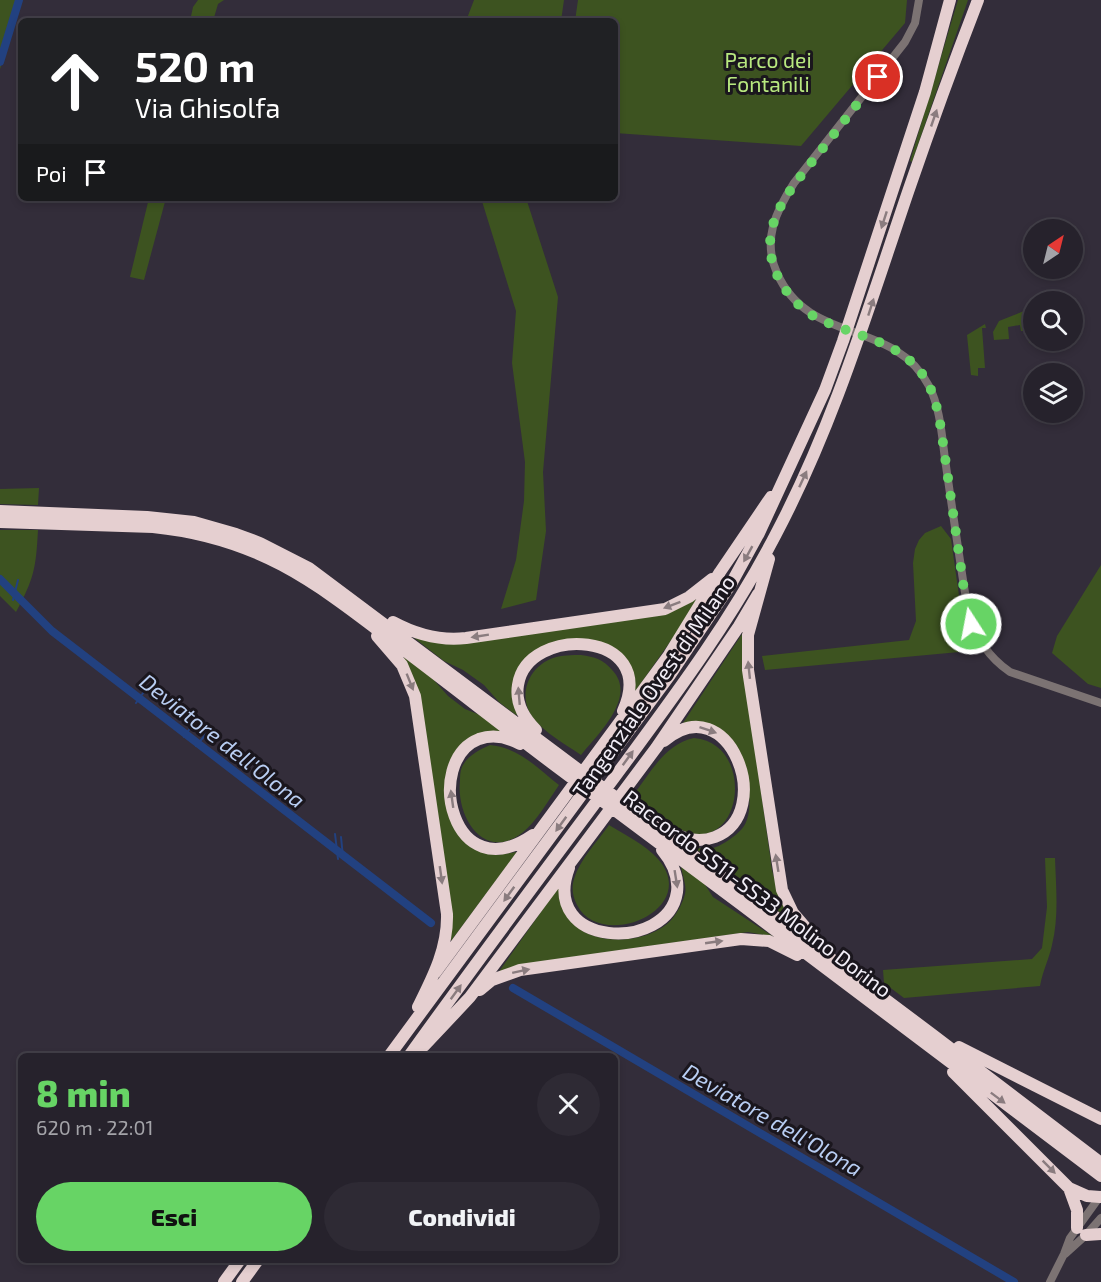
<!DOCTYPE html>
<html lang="it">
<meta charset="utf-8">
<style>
body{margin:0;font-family:"Exo 2",sans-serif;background:#2e2a34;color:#f1f3f6;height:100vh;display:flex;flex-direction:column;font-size:22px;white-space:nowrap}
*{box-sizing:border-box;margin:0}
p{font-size:20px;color:#a4a4a9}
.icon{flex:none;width:33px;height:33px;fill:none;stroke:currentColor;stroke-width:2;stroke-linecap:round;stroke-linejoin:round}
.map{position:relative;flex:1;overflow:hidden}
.drawer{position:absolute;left:18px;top:1053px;width:600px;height:210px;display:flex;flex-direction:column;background:#26222c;border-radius:9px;box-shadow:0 3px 9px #0003,0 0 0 2px #423f48}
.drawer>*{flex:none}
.banner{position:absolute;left:18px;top:18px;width:600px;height:183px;border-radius:9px;box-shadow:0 3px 9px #0003,0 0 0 2px #423f48;background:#202124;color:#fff;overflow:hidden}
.needle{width:39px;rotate:35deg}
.fabs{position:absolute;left:1023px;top:219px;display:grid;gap:12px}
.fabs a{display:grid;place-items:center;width:60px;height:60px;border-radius:50%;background:#26222c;box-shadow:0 3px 9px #0003,0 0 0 2px #423f48;font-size:30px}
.pin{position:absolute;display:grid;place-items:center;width:51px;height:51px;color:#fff;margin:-26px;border:3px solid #fff;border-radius:50%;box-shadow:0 2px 6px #0007}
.me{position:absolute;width:66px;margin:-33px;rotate:349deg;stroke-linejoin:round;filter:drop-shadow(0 0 4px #0008)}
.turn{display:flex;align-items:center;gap:21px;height:126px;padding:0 18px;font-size:27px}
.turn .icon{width:78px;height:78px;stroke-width:2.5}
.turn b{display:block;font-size:42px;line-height:51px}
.then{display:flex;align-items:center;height:57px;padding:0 18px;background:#0003;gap:12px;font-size:22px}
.round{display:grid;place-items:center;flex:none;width:63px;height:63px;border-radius:32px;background:#2e2a34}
.overview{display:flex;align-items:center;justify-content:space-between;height:102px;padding:0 18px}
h1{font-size:36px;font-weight:800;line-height:45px;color:#67d465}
.action{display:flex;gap:12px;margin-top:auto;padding:12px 18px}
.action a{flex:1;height:69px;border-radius:36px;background:#67d465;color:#111;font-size:24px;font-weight:800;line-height:69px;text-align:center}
.action a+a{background:#2e2a34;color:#f1f3f6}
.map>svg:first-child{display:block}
.green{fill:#3d5320}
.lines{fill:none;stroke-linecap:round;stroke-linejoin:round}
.stream{stroke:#224180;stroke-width:2}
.canal{stroke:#224180;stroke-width:8}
.minor{stroke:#7c7373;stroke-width:8}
.highway{stroke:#e5cfd0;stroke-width:12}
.oneway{fill:#8a7c7f}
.route{stroke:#67d465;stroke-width:10;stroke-dasharray:0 18}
.labels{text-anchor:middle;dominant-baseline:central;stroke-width:6;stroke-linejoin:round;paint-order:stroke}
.park-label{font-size:21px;fill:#b8e87f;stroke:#1a161d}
.street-label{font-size:21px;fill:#f2eef7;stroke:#1a161d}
.water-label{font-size:22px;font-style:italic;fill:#b8cdf2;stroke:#1a161d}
</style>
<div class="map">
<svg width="1101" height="1282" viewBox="0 0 1101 1282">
<rect width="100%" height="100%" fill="#332d3a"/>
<path class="green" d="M 0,0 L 21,0 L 0,69 Z
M 198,0 L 224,0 L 218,4 L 213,21 L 190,21 L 193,7 Z
M 474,0 L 564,0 L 561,21 L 466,21 Z
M 578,0 L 907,0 L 905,23 L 801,146 L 615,133 L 615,21 L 575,21 Z
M 958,0 L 968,0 L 912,162 L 910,161 Z
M 149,198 L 166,198 L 144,280 L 130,277 Z
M 481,198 L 526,198 L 558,297 L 543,472 L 546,531 L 536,600 L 501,609 L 516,560 L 524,501 L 525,462 L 512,363 L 516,311 Z
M 1029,309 L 1033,309 L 1034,340 L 1038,341 L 1038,342 L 1029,343 L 1028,331 L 1021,331 L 1020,325 L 1008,327 L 1009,339 L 994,340 L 993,332 L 999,321 Z
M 985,324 L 986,328 L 982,328 L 985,368 L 978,368 L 978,376 L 971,375 L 967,335 Z
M 39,488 L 38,505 L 0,504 L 0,489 Z
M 941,526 L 951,539 L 963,624 L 970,651 L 765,670 L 762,656 L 909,640 L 916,621 L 913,563 L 915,549 L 919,540 L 925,533 Z
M 0,530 L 38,530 C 36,568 34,579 16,612 L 0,596 Z
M 1101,565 L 1101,688 L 1088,684 L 1052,653 L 1057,636 Z
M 695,599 L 698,602 L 634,693 L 633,675 L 629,665 L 610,646 L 599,642 L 590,640 L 522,664 C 509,684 513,692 518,714 L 516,715 L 499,702 L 484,685 L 463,670 L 444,661 L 413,637 L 428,641 Z
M 744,631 L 743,663 L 772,870 L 778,893 L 789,919 L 766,902 L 754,888 L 694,848 C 700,848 707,849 713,848 C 722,846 739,834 744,826 C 751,815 750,798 748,785 C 744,745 726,720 683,723 Z
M 581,655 C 595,657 603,659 613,671 C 637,698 597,735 581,755 C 565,744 545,733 533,718 C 517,696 528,667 553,658 C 562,655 572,655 581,655 Z
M 405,657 L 432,678 L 448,696 L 465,709 L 485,717 L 504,732 L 455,754 L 448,767 L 448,803 L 482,852 L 497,855 L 517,852 L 451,941 L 403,659 Z
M 694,738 C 755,743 744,851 687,832 C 670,827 649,805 634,794 C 651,772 665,744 694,738 Z
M 490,745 C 520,748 537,768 559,785 C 548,801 537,821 522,833 C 484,862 456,817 460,781 C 460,777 460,771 462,767 C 467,756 479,750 490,745 Z
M 609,825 C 625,835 646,845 658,859 C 702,909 601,952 577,905 C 573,897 571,888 574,879 C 580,859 598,841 609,825 Z
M 1045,858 L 1055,858 C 1056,887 1059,917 1052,945 C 1049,959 1043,970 1040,986 L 904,998 L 884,983 L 883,970 L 1032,959 L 1042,948 L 1047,907 Z
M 681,866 L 696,871 L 713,897 L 774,937 L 748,932 L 518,965 L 498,973 L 560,885 C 562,897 563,910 571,921 C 592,948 651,944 672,919 C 678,912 683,902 685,894 C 687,886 682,874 681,866 Z"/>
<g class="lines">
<path class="stream" d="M 13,600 L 18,580
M 136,703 L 146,689
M 184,737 L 193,724
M 196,746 L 206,734
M 335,834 L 338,859
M 341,837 L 343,857"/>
<path class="canal" d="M 0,62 L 19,0
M 0,579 L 52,631 L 431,923
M 513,988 L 1014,1282"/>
<path class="minor" d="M 919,0 L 915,23 L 905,42 L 794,183 C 776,211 762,240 777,273 C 809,346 894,318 929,386 C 941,409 942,440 946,466 C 953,514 960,563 968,611 C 975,637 988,657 1010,672 L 1101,703
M 1065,1254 L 1086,1235 L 1101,1218
M 1050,1282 L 1064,1254 L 1070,1238 L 1101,1195"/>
<path class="highway" d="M 0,511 L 147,517 L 194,522 L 236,534 L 260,543 L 309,568 L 933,1035 L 1101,1163
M 0,522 L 153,527 C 263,538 320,586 404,650 C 457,690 509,731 561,770 C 742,904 921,1040 1101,1176
M 769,559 L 748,635 L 748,670 L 782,890 L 793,913 L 817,941
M 393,622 C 417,635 440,641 466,638 L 665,609 L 689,597 L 712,579
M 377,636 L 402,665 L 415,696 L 447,914 C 448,948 433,977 418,1007
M 536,730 C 523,717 515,703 518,685 C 527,624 660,630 623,711
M 664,741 C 729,685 777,813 715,837 C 699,843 685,839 671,832
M 520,744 C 507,737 493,734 479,739 C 423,761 452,891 533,835
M 569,868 C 539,948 668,953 677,892 C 679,876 672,862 662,850
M 435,973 L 669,655 L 720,572 L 771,497
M 480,990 L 492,980 L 520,970 L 741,939 L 769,941 L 797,955
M 424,1046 L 470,997 L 656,748 L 739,626 L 758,594
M 959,1047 L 1101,1119
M 389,1056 L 670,675 L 731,584 L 759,533 L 825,390 L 843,341 L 925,92 L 950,0
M 409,1056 C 475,964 543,873 611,782 C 670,702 730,623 776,534 C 834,424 869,306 909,189 C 931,125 954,62 978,0
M 953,1072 L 1069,1188 L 1087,1196 L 1100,1197
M 1069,1188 L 1077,1210 L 1077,1228
M 1086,1235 L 1101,1234
M 224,1282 L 240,1260
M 242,1282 L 258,1260"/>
</g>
<defs><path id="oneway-solid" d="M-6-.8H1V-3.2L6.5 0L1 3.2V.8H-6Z" transform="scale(1.5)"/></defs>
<g class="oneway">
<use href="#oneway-solid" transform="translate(934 118) rotate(-71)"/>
<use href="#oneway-solid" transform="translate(884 220) rotate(108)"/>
<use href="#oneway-solid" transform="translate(871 307) rotate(-72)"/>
<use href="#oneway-solid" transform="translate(803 479) rotate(-65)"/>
<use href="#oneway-solid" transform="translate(748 554) rotate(119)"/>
<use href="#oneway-solid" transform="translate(672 605) rotate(159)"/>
<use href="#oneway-solid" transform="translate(480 636) rotate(171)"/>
<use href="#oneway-solid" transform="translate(749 670) rotate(-96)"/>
<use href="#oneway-solid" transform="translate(410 682) rotate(68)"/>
<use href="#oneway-solid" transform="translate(519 696) rotate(-95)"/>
<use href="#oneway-solid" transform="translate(708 730) rotate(19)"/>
<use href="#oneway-solid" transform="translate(628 758) rotate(-54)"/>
<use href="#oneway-solid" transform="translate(452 799) rotate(-98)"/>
<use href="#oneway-solid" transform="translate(561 824) rotate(126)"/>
<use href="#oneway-solid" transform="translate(777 863) rotate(-99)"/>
<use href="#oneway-solid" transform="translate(441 875) rotate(82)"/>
<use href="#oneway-solid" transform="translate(676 879) rotate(81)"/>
<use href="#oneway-solid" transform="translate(509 894) rotate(126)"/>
<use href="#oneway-solid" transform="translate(714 942) rotate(-8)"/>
<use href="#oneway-solid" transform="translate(521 971) rotate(-12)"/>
<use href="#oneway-solid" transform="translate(456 992) rotate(-54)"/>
<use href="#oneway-solid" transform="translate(998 1098) rotate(37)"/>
<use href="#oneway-solid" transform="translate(1049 1167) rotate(45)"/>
</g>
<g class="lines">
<path class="route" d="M 878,77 C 858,103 839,128 819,153 C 787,194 750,232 783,286 C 794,303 809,316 828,323 C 864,338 902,343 925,378 C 939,401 941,431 945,457 C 950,492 955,526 960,561 C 963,582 965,603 971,624"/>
</g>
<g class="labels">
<g class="park-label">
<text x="768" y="59">Parco dei<tspan x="768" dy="24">Fontanili</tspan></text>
</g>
<g class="street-label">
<text transform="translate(653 686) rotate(-55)">Tangenziale Ovest di Milano</text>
<text transform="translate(758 893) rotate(37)">Raccordo SS11-SS33 Molino Dorino</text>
</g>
<g class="water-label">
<text transform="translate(223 740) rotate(38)">Deviatore dell'Olona</text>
<text transform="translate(773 1119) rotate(30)">Deviatore dell'Olona</text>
</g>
</g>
</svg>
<div class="fabs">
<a><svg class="needle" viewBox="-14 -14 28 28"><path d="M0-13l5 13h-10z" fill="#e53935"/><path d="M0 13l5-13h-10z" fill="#a4a4a9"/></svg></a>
<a><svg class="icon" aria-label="search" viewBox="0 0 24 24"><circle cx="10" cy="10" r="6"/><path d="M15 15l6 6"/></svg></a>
<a><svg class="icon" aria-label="layers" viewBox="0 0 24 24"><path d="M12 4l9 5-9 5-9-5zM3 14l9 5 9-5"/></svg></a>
</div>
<div class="pin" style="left:878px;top:77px;background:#d93025"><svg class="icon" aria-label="arrive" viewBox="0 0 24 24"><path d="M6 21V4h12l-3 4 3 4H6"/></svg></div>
<svg class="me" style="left:971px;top:624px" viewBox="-20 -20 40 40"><circle r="17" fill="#67d465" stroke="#fff" stroke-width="3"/><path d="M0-11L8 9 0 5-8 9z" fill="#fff"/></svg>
<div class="banner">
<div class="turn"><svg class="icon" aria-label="ahead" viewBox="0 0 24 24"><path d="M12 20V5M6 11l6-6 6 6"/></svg><div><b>520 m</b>Via Ghisolfa</div></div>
<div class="then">Poi<svg class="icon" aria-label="arrive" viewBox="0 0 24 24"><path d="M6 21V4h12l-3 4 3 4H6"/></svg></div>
</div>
<section class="drawer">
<div class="overview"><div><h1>8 min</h1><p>620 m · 22:01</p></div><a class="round"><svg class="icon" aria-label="close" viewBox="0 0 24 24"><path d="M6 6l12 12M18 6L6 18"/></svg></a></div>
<div class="action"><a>Esci</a><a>Condividi</a></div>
</section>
</div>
